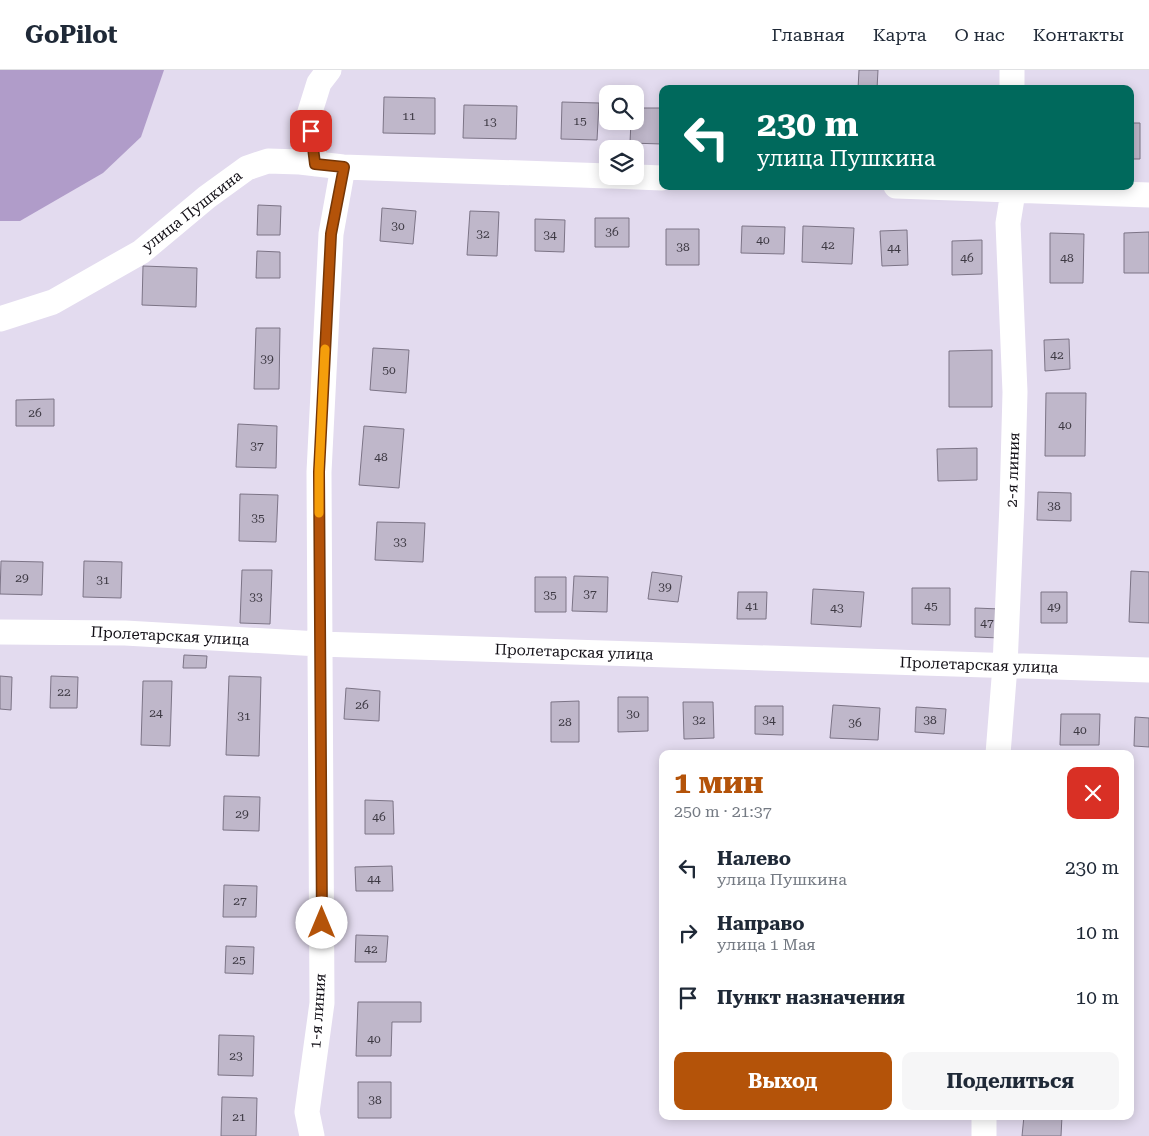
<!DOCTYPE html>
<html lang="ru">
<meta charset="utf-8">
<style>
body{margin:0;font-family:"Roboto Serif",serif;background:#f6f6f7;color:#1f2937;height:100vh;display:flex;flex-direction:column;font-size:19px;white-space:nowrap}
*{box-sizing:border-box;margin:0}
p{font-size:16px;color:#747a83}
.icon{flex:none;width:28px;height:28px;fill:none;stroke:currentColor;stroke-width:2;stroke-linecap:round;stroke-linejoin:round}
.map{position:relative;flex:1;overflow:hidden}
.sheet{position:absolute;left:659px;top:680px;width:475px;height:370px;display:flex;flex-direction:column;background:#fff;border-radius:10px;box-shadow:0 2px 12px #0003}
.sheet>*{flex:none}
.top-card{position:absolute;left:659px;top:15px;width:475px;height:105px;border-radius:10px;box-shadow:0 2px 12px #0003;background:#00695c;color:#fff;overflow:hidden}
.buttons{position:absolute;left:599px;top:15px;display:grid;gap:10px}
.buttons a{display:grid;place-items:center;width:45px;height:45px;border-radius:10px;background:#fff;box-shadow:0 2px 12px #0003;font-size:25px}
.pin{position:absolute;display:grid;place-items:center;width:42px;height:42px;color:#fff;margin:-21px;border-radius:10px;box-shadow:0 2px 8px #0006}
.me{position:absolute;width:55px;margin:-28px;rotate:0deg;stroke-linejoin:round;filter:drop-shadow(0 0 4px #0008)}
.turn{display:flex;align-items:center;gap:18px;height:105px;padding:0 15px;font-size:22px}
.turn .icon{width:65px;height:65px;stroke-width:2.5}
.turn b{display:block;font-size:35px;line-height:42px}
.round{display:grid;place-items:center;flex:none;width:52px;height:52px;border-radius:10px;background:#f6f6f7}
.headline{display:flex;align-items:center;justify-content:space-between;height:85px;padding:0 15px}
h1{font-size:30px;font-weight:700;line-height:38px;color:#b45309}
.button{display:flex;gap:10px;margin-top:auto;padding:10px 15px}
.button a{flex:1;height:58px;border-radius:10px;background:#b45309;color:#fff;font-size:20px;font-weight:700;line-height:58px;text-align:center}
.button a+a{background:#f6f6f7;color:#1f2937}
ul{padding:0;list-style:none}
li{display:flex;align-items:center;gap:15px;height:65px;padding:0 15px}
li div{flex:1}
li b{display:block;font-size:19px}
li em{font-style:normal}
header{display:flex;align-items:center;gap:30px;box-sizing:border-box;height:70px;padding:0 25px;background:#fff;border-bottom:1px solid #e0e1e3}
header strong{font-size:24px}
nav{display:flex;gap:28px;margin-inline-start:auto;font-size:18px}
.map>svg:first-child{display:block}
.water{fill:#b09cc9}
.building{fill:#bfb7ca;stroke:#7c7486}
.lines{fill:none;stroke-linecap:round;stroke-linejoin:round}
.minor{stroke:#fff;stroke-width:25}
.route-casing{stroke:#753606;stroke-width:12}
.route{stroke:#b45309;stroke-width:9}
.slow{stroke:#f59e0b;stroke-width:9}
.labels{text-anchor:middle;dominant-baseline:central;stroke-width:5;stroke-linejoin:round;paint-order:stroke}
.number-label{font-size:12px;fill:#3d3943}
.street-label{font-size:15px;fill:#120f16;stroke:#fff}
</style>
<header>
<strong>GoPilot</strong>
<nav><a>Главная</a><a>Карта</a><a>О нас</a><a>Контакты</a></nav>
</header>
<div class="map">
<svg width="1149" height="1066" viewBox="0 0 1149 1066">
<rect width="100%" height="100%" fill="#e3dbef"/>
<path class="water" d="M 0,0 L 164,0 L 141,67 L 103,103 L 20,151 L 0,151 Z"/>
<path class="building" d="M 859,0 L 878,0 L 877,19 L 858,19 Z
M 384,27 L 435,28 L 435,64 L 383,63 Z
M 562,32 L 599,33 L 597,70 L 561,69 Z
M 464,35 L 517,36 L 516,69 L 463,68 Z
M 635,38 L 662,38 L 662,74 L 630,73 L 631,51 L 635,51 Z
M 1130,53 L 1140,53 L 1140,89 L 1130,89 Z
M 258,135 L 281,136 L 280,165 L 257,165 Z
M 382,138 L 416,141 L 413,174 L 380,171 Z
M 470,141 L 499,142 L 497,186 L 467,185 Z
M 595,148 L 629,148 L 629,177 L 595,177 Z
M 535,149 L 565,150 L 564,182 L 535,181 Z
M 742,156 L 785,157 L 784,184 L 741,183 Z
M 803,156 L 854,158 L 852,194 L 802,192 Z
M 666,159 L 699,159 L 699,195 L 666,195 Z
M 907,160 L 908,195 L 882,196 L 880,161 Z
M 1149,162 L 1149,203 L 1124,203 L 1124,163 Z
M 1050,163 L 1084,164 L 1083,213 L 1050,213 Z
M 982,170 L 982,204 L 952,205 L 952,171 Z
M 257,181 L 280,182 L 280,208 L 256,208 Z
M 143,196 L 197,198 L 196,237 L 142,235 Z
M 256,258 L 280,258 L 279,319 L 254,319 Z
M 1069,269 L 1070,299 L 1045,301 L 1044,270 Z
M 373,278 L 409,280 L 406,323 L 370,320 Z
M 992,280 L 992,337 L 949,337 L 949,281 Z
M 1046,323 L 1086,323 L 1085,386 L 1045,386 Z
M 54,329 L 54,356 L 16,356 L 16,330 Z
M 238,354 L 277,356 L 276,398 L 236,397 Z
M 364,356 L 404,359 L 399,418 L 359,415 Z
M 977,378 L 977,410 L 938,411 L 937,379 Z
M 1038,422 L 1071,423 L 1071,451 L 1037,450 Z
M 240,424 L 278,425 L 276,472 L 239,471 Z
M 377,452 L 425,453 L 423,492 L 375,490 Z
M 1,491 L 43,492 L 42,525 L 0,524 Z
M 84,491 L 122,492 L 121,528 L 83,527 Z
M 242,500 L 272,500 L 270,554 L 240,553 Z
M 1131,501 L 1149,502 L 1149,553 L 1129,552 Z
M 652,502 L 682,506 L 678,532 L 648,529 Z
M 574,506 L 608,507 L 607,542 L 572,541 Z
M 535,507 L 566,507 L 566,542 L 535,542 Z
M 912,518 L 950,518 L 950,555 L 912,554 Z
M 813,519 L 864,522 L 861,557 L 811,554 Z
M 738,522 L 767,522 L 766,549 L 737,549 Z
M 1041,522 L 1067,522 L 1067,553 L 1041,553 Z
M 975,538 L 1000,539 L 1000,568 L 975,567 Z
M 184,585 L 207,586 L 206,598 L 183,598 Z
M 0,606 L 12,607 L 11,640 L 0,639 Z
M 51,606 L 78,607 L 77,638 L 50,638 Z
M 229,606 L 261,607 L 259,686 L 226,685 Z
M 143,611 L 172,611 L 170,676 L 141,675 Z
M 346,618 L 380,621 L 379,651 L 344,649 Z
M 618,627 L 648,627 L 648,661 L 618,662 Z
M 579,631 L 579,672 L 551,672 L 551,632 Z
M 683,632 L 713,632 L 714,668 L 684,669 Z
M 833,635 L 880,638 L 878,670 L 830,668 Z
M 755,636 L 783,636 L 783,665 L 755,664 Z
M 916,637 L 946,639 L 944,664 L 915,662 Z
M 1061,644 L 1100,644 L 1099,675 L 1060,675 Z
M 1135,647 L 1149,648 L 1149,677 L 1134,676 Z
M 224,726 L 260,727 L 259,761 L 223,760 Z
M 365,730 L 393,731 L 394,764 L 365,764 Z
M 392,796 L 393,821 L 356,821 L 355,797 Z
M 224,815 L 257,816 L 256,847 L 223,847 Z
M 356,865 L 388,866 L 386,892 L 355,892 Z
M 226,876 L 254,877 L 253,904 L 225,903 Z
M 358,932 L 421,932 L 421,952 L 392,952 L 391,986 L 356,986 Z
M 219,965 L 254,966 L 253,1006 L 218,1005 Z
M 358,1012 L 391,1012 L 391,1048 L 358,1048 Z
M 222,1027 L 257,1028 L 256,1066 L 221,1066 Z
M 1024,1046 L 1062,1046 L 1061,1066 L 1022,1066 Z"/>
<g class="lines">
<path class="minor" d="M 1012,0 L 1012,19
M 315,94 L 309,45 L 319,13 L 329,0
M 612,106 L 662,108
M 896,116 L 1149,125
M 0,249 L 53,232 L 141,182 L 207,127 L 247,98 L 268,91 L 300,92 L 343,97 L 608,106
M 0,562 L 125,563 L 319,574 L 1149,600
M 998,684 L 1005,596 L 1012,434 L 1015,322 L 1008,153 L 1014,116
M 312,1066 L 307,1042 L 322,933 L 319,402 L 331,164 L 343,97
M 984,1066 L 984,1046"/>
</g>
<g class="lines">
<g class="route-casing">
<path id="route" d="M 311,61 L 315,94 L 344,97 L 331,164 L 319,402 L 322,853"/>
</g>
<use href="#route" class="route"/>
<path class="slow" d="M 319,443 L 319,402 L 325,279"/>
</g>
<g class="labels">
<g class="number-label">
<text x="409" y="46">11</text>
<text x="580" y="51">15</text>
<text x="490" y="52">13</text>
<text x="398" y="156">30</text>
<text x="612" y="162">36</text>
<text x="483" y="164">32</text>
<text x="550" y="165">34</text>
<text x="763" y="170">40</text>
<text x="828" y="175">42</text>
<text x="683" y="177">38</text>
<text x="894" y="178">44</text>
<text x="967" y="188">46</text>
<text x="1067" y="188">48</text>
<text x="1057" y="285">42</text>
<text x="267" y="289">39</text>
<text x="389" y="300">50</text>
<text x="35" y="343">26</text>
<text x="1065" y="355">40</text>
<text x="257" y="376">37</text>
<text x="381" y="387">48</text>
<text x="1054" y="436">38</text>
<text x="258" y="448">35</text>
<text x="400" y="472">33</text>
<text x="22" y="508">29</text>
<text x="103" y="510">31</text>
<text x="665" y="517">39</text>
<text x="590" y="524">37</text>
<text x="550" y="525">35</text>
<text x="256" y="527">33</text>
<text x="752" y="536">41</text>
<text x="931" y="536">45</text>
<text x="1054" y="537">49</text>
<text x="837" y="538">43</text>
<text x="987" y="553">47</text>
<text x="64" y="622">22</text>
<text x="362" y="635">26</text>
<text x="156" y="643">24</text>
<text x="633" y="644">30</text>
<text x="244" y="646">31</text>
<text x="699" y="650">32</text>
<text x="769" y="650">34</text>
<text x="930" y="650">38</text>
<text x="565" y="652">28</text>
<text x="855" y="653">36</text>
<text x="1080" y="660">40</text>
<text x="242" y="744">29</text>
<text x="379" y="747">46</text>
<text x="374" y="809">44</text>
<text x="240" y="831">27</text>
<text x="371" y="879">42</text>
<text x="239" y="890">25</text>
<text x="374" y="969">40</text>
<text x="236" y="986">23</text>
<text x="375" y="1030">38</text>
<text x="239" y="1047">21</text>
</g>
<g class="street-label">
<text transform="translate(192 141) rotate(-38)">улица Пушкина</text>
<text transform="translate(1013 400) rotate(-88)">2-я линия</text>
<text transform="translate(170 566) rotate(3)">Пролетарская улица</text>
<text transform="translate(574 582) rotate(2)">Пролетарская улица</text>
<text transform="translate(979 595) rotate(2)">Пролетарская улица</text>
<text transform="translate(318 941) rotate(-86)">1-я линия</text>
</g>
</g>
</svg>
<div class="buttons">
<a><svg class="icon" aria-label="search" viewBox="0 0 24 24"><circle cx="10" cy="10" r="6"/><path d="M15 15l6 6"/></svg></a>
<a><svg class="icon" aria-label="layers" viewBox="0 0 24 24"><path d="M12 4l9 5-9 5-9-5zM3 14l9 5 9-5"/></svg></a>
</div>
<div class="pin" style="left:311px;top:61px;background:#d93025"><svg class="icon" aria-label="arrive" viewBox="0 0 24 24"><path d="M6 21V4h12l-3 4 3 4H6"/></svg></div>
<svg class="me" style="left:322px;top:853px" viewBox="-20 -20 40 40"><circle r="19" fill="#fff"/><path d="M0-13L10 11 0 6-10 11z" fill="#b45309"/></svg>
<div class="top-card">
<div class="turn"><svg class="icon" aria-label="left" viewBox="0 0 24 24"><path d="M17 20v-9H6M10 6l-5 5 5 5"/></svg><div><b>230 m</b>улица Пушкина</div></div>
</div>
<section class="sheet">
<div class="headline"><div><h1>1 мин</h1><p>250 m · 21:37</p></div><a class="round" style="background:#d93025;color:#fff"><svg class="icon" aria-label="close" viewBox="0 0 24 24"><path d="M6 6l12 12M18 6L6 18"/></svg></a></div>
<ul>
<li><svg class="icon" aria-label="left" viewBox="0 0 24 24"><path d="M17 20v-9H6M10 6l-5 5 5 5"/></svg><div><b>Налево</b><p>улица Пушкина</p></div><em>230 m</em></li>
<li><svg class="icon" aria-label="right" viewBox="0 0 24 24"><path d="M7 20v-9h11M14 6l5 5-5 5"/></svg><div><b>Направо</b><p>улица 1 Мая</p></div><em>10 m</em></li>
<li><svg class="icon" aria-label="arrive" viewBox="0 0 24 24"><path d="M6 21V4h12l-3 4 3 4H6"/></svg><div><b>Пункт назначения</b></div><em>10 m</em></li>
</ul>
<div class="button"><a>Выход</a><a>Поделиться</a></div>
</section>
</div>
